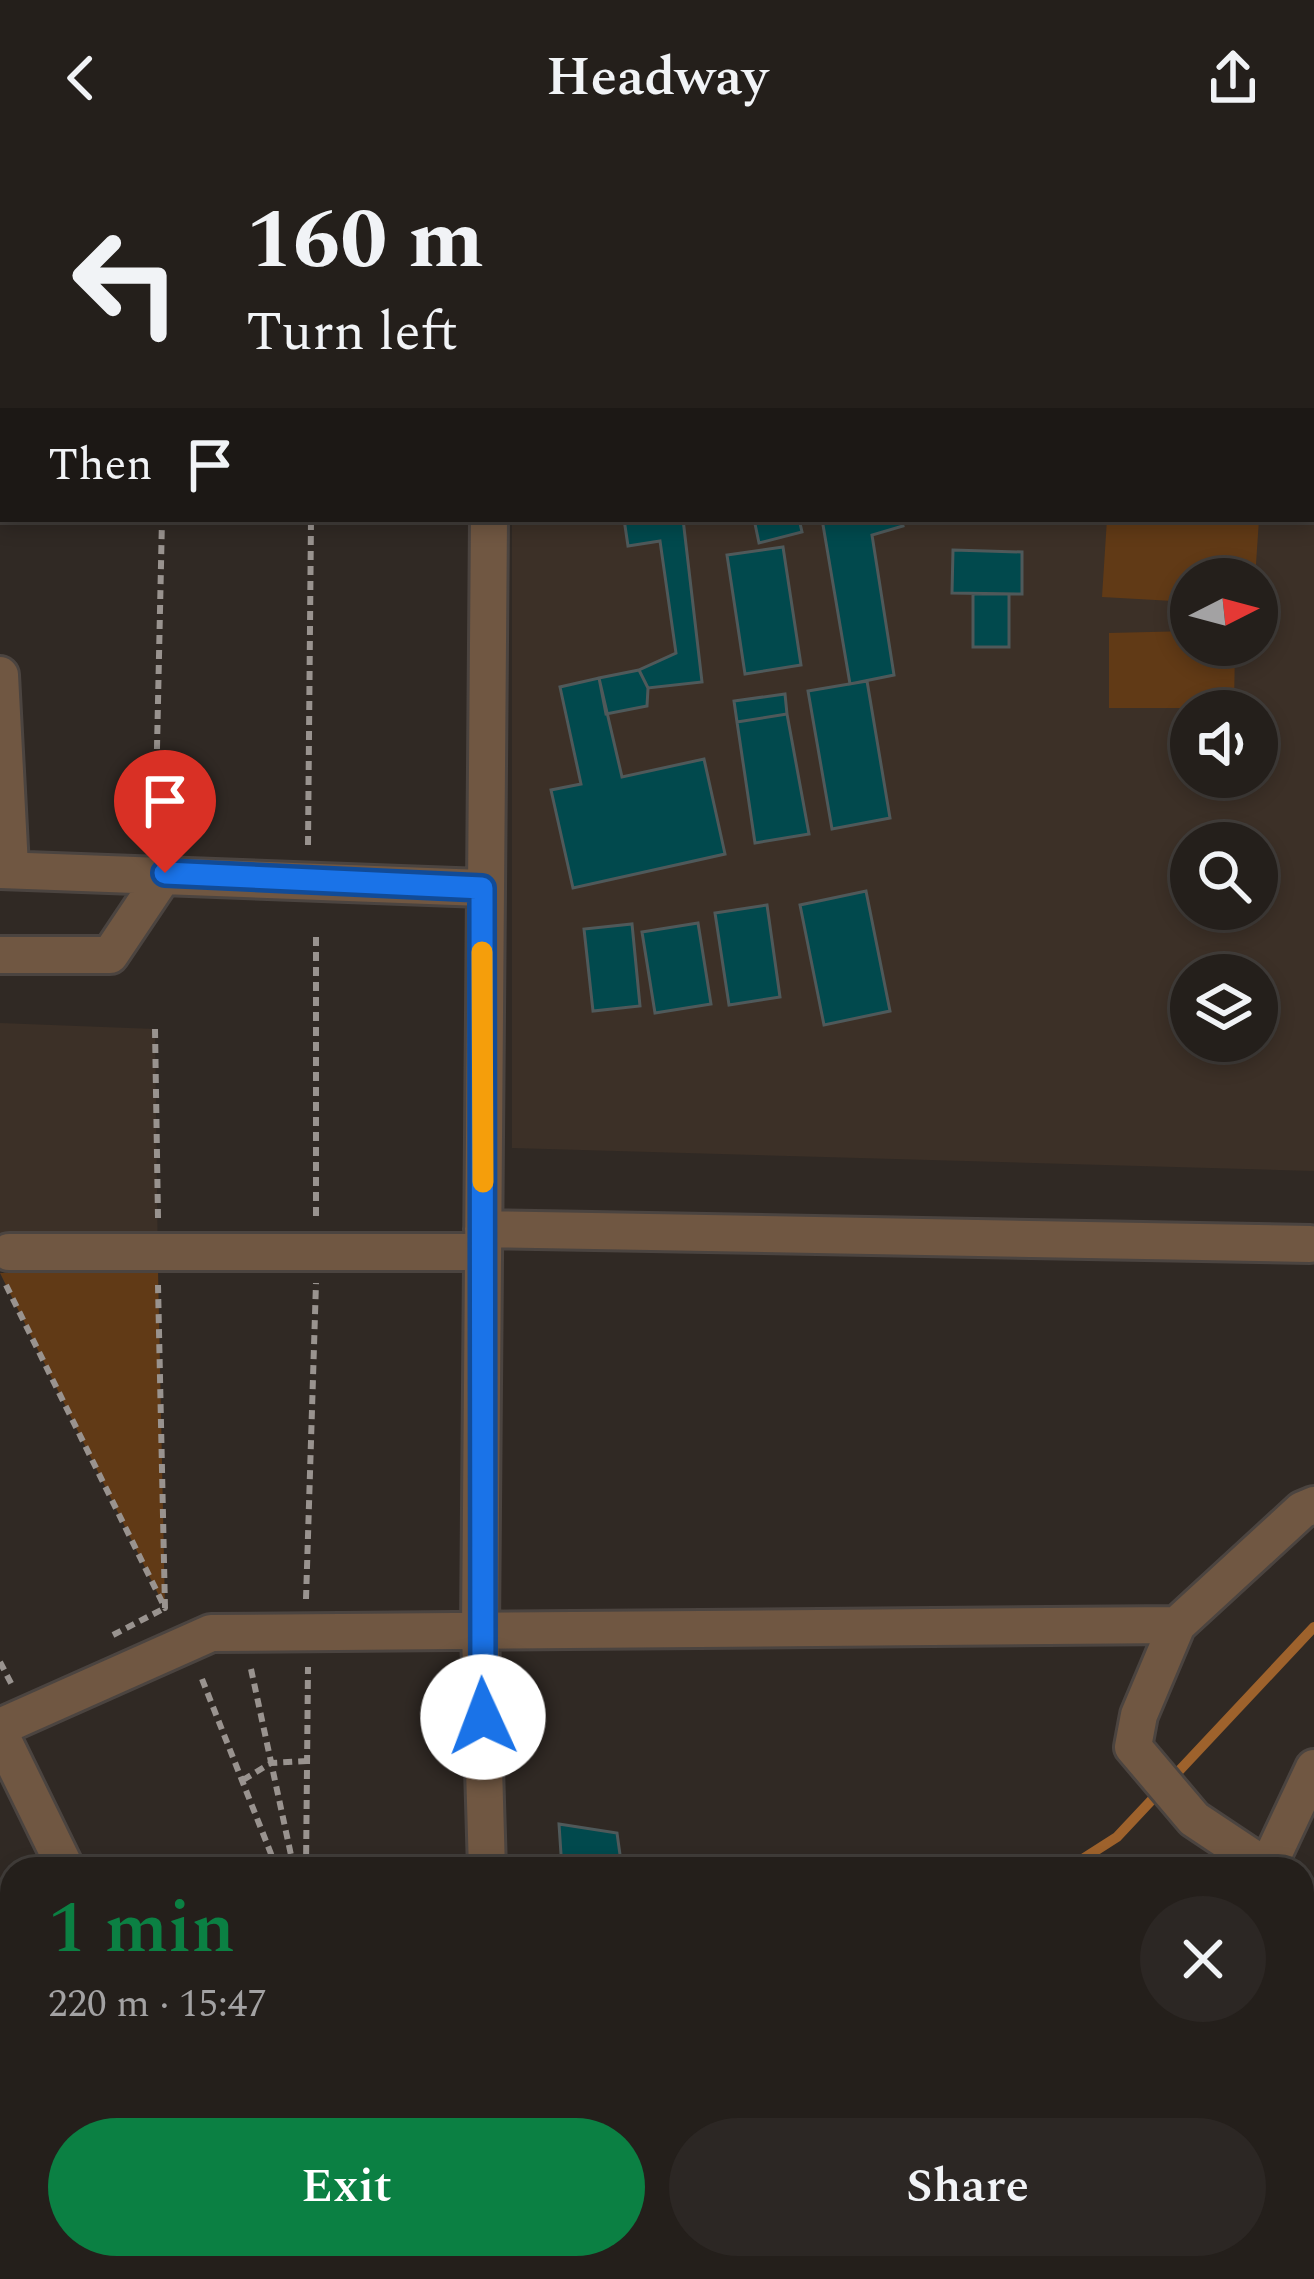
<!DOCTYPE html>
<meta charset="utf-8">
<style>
body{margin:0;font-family:Spectral,serif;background:#2c2724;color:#f1f3f6;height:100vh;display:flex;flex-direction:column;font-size:45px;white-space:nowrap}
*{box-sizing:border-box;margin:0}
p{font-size:39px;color:#a3a2a3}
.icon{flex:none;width:66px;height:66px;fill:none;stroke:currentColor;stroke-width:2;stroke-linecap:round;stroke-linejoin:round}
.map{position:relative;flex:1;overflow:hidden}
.details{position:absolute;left:0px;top:1701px;width:1314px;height:423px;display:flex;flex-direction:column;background:#241f1b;border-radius:36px 36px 0 0;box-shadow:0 6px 18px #0003,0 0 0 3px #413d3a}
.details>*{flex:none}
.hud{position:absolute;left:0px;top:0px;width:1314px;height:366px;box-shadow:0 6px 18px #0003,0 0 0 3px #413d3a;background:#241f1b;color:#f1f3f6;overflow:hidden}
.needle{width:78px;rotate:84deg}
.tools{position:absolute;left:1170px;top:402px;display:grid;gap:24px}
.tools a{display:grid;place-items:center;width:108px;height:108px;border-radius:50%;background:#241f1b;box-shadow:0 6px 18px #0003,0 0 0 3px #413d3a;font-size:60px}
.pin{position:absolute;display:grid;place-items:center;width:102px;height:102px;color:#fff;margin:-123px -51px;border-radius:50% 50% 50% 0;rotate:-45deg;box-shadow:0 0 12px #0007}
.pin .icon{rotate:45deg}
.me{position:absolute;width:132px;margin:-66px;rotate:358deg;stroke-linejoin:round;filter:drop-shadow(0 0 9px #0008)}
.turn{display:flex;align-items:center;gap:42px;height:252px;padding:0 48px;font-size:54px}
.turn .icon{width:156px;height:156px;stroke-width:2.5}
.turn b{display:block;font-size:84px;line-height:102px}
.then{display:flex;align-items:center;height:114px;padding:0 48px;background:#0003;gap:24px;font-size:45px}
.round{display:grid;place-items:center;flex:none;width:126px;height:126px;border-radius:63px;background:#2c2724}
.headline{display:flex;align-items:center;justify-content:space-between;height:204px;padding:0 48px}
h1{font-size:72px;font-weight:600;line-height:90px;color:#0b8043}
.cta{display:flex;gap:24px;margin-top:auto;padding:24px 48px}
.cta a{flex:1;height:138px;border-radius:72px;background:#0b8043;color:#fff;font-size:48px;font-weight:600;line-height:138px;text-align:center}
.cta a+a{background:#2c2724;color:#f1f3f6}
header{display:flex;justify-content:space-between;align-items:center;height:156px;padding:0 48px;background:#241f1b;font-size:54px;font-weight:600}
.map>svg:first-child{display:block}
.built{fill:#3c3027;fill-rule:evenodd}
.green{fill:#613a16}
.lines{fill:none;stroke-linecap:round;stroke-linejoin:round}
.stream{stroke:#9e622c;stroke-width:10}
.building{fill:#01494d;stroke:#4f595a;stroke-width:3}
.minor-casing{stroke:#4b4440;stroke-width:42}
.path{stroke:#99938f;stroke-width:6;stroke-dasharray:9 6;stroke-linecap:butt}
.minor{stroke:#705742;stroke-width:36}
.route-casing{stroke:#114b97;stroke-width:30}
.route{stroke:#1a73e8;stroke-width:21}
.slow{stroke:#f59e0b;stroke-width:21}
</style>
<header><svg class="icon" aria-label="back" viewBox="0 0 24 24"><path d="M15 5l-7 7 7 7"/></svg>Headway<svg class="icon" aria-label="share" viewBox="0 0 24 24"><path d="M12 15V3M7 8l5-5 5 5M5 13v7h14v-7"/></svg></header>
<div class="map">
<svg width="1314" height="2123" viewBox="0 0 1314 2123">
<rect width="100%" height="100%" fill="#302924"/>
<path class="built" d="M 531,0 L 1314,0 L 1314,1015 L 512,992 L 512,363 L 1311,363 L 1311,3 ZM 1191,423 L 1257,423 L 1257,489 L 1191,489 ZM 1191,555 L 1257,555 L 1257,621 L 1191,621 ZM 1191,687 L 1257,687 L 1257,753 L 1191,753 ZM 1191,819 L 1257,819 L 1257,885 L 1191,885 Z
M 0,867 L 155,873 L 158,1114 L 0,1116 Z"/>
<path class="green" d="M 1107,363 L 1259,363 L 1255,423 L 1191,423 L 1191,446 L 1102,441 Z
M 1191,475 L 1191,489 L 1235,489 L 1234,552 L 1109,552 L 1109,477 Z
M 158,1114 L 165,1452 L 0,1117 Z"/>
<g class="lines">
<path class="stream" d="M 1067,1713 L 1117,1681 L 1314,1471
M 775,2123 L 787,2112"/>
</g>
<path class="building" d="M 624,363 L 683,363 L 702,526 L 648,532 L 639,514 L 676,497 L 660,385 L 628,390 Z
M 754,363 L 799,363 L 802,376 L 759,387 Z
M 822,363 L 901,363 L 903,370 L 872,379 L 894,519 L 850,528 Z
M 783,391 L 801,509 L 745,518 L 727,399 Z
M 953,394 L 1022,396 L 1022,438 L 952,437 Z
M 973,438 L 1009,438 L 1009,491 L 973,491 Z
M 639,514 L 648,532 L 647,550 L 606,558 L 599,522 Z
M 599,522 L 622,621 L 704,603 L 725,698 L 573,732 L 551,634 L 581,628 L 560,531 Z
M 867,525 L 890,662 L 832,673 L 808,535 Z
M 785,538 L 787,558 L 737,566 L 734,545 Z
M 787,558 L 809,678 L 755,687 L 737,566 Z
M 866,735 L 890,855 L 824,869 L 800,749 Z
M 767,749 L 780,841 L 729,849 L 715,757 Z
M 698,767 L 711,848 L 655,857 L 642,776 Z
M 632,768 L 640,850 L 593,855 L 584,773 Z
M 559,1668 L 617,1677 L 622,1713 L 562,1713 Z"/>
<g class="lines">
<g class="minor-casing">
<path id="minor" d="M 491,3 L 491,0
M 0,291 L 3,291
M 0,326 L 3,325
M 0,519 L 10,711
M 0,714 L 482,732
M 0,799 L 110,799 L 165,717
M 483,1073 L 1310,1088
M 9,1096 L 483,1096
M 0,1571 L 211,1477 L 1177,1469
M 0,1578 L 66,1713
M 1267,1712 L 1314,1612
M 487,1713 L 480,1477 L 489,363
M 1269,1713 L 1194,1663 L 1133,1591 L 1139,1559 L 1177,1469 L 1302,1354 L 1314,1349
M 1302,1741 L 1314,1764
M 0,1969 L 12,1962
M 1302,2030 L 1314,1900
M 257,2112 L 263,2123
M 493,2112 L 493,2123
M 1291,2123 L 1293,2112"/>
</g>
<path class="path" d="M 159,3 L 159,0
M 315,3 L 315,0
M 155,683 L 162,363
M 308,689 L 311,363
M 316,781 L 316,1065
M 155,873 L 158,1062
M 6,1129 L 165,1452 L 158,1129
M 306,1443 L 316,1127
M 113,1479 L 165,1452
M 0,1506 L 12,1529
M 251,1513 L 294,1713
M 202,1523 L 277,1713
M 243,1624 L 271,1607 L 307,1605
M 306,1713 L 308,1511"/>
<use href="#minor" class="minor"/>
</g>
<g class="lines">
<g class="route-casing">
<path id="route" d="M 165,717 L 482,732 L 483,1561"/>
</g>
<use href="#route" class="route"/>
<path class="slow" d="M 482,796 L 483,1026"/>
</g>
</svg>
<div class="tools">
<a><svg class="needle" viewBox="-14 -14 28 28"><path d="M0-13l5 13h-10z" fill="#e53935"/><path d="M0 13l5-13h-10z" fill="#a3a2a3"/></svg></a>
<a><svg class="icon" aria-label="sound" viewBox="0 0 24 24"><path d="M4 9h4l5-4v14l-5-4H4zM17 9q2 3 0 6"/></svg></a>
<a><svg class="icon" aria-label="search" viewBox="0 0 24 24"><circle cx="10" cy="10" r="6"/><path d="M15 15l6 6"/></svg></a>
<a><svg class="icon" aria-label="layers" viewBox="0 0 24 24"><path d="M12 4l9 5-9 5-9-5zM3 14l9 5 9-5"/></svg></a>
</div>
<div class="pin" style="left:165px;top:717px;background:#d93025"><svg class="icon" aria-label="arrive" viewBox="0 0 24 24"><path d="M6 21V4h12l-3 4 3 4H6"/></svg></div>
<svg class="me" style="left:483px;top:1561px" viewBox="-20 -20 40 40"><circle r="19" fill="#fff"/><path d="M0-13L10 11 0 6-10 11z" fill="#1a73e8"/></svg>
<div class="hud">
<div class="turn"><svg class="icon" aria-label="left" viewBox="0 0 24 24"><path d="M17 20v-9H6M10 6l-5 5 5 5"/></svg><div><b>160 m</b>Turn left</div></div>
<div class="then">Then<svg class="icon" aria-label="arrive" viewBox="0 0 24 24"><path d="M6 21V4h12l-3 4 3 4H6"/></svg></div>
</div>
<section class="details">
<div class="headline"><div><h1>1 min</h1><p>220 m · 15:47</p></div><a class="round"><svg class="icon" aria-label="close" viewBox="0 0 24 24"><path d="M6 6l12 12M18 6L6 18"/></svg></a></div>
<div class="cta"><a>Exit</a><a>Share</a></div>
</section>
</div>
